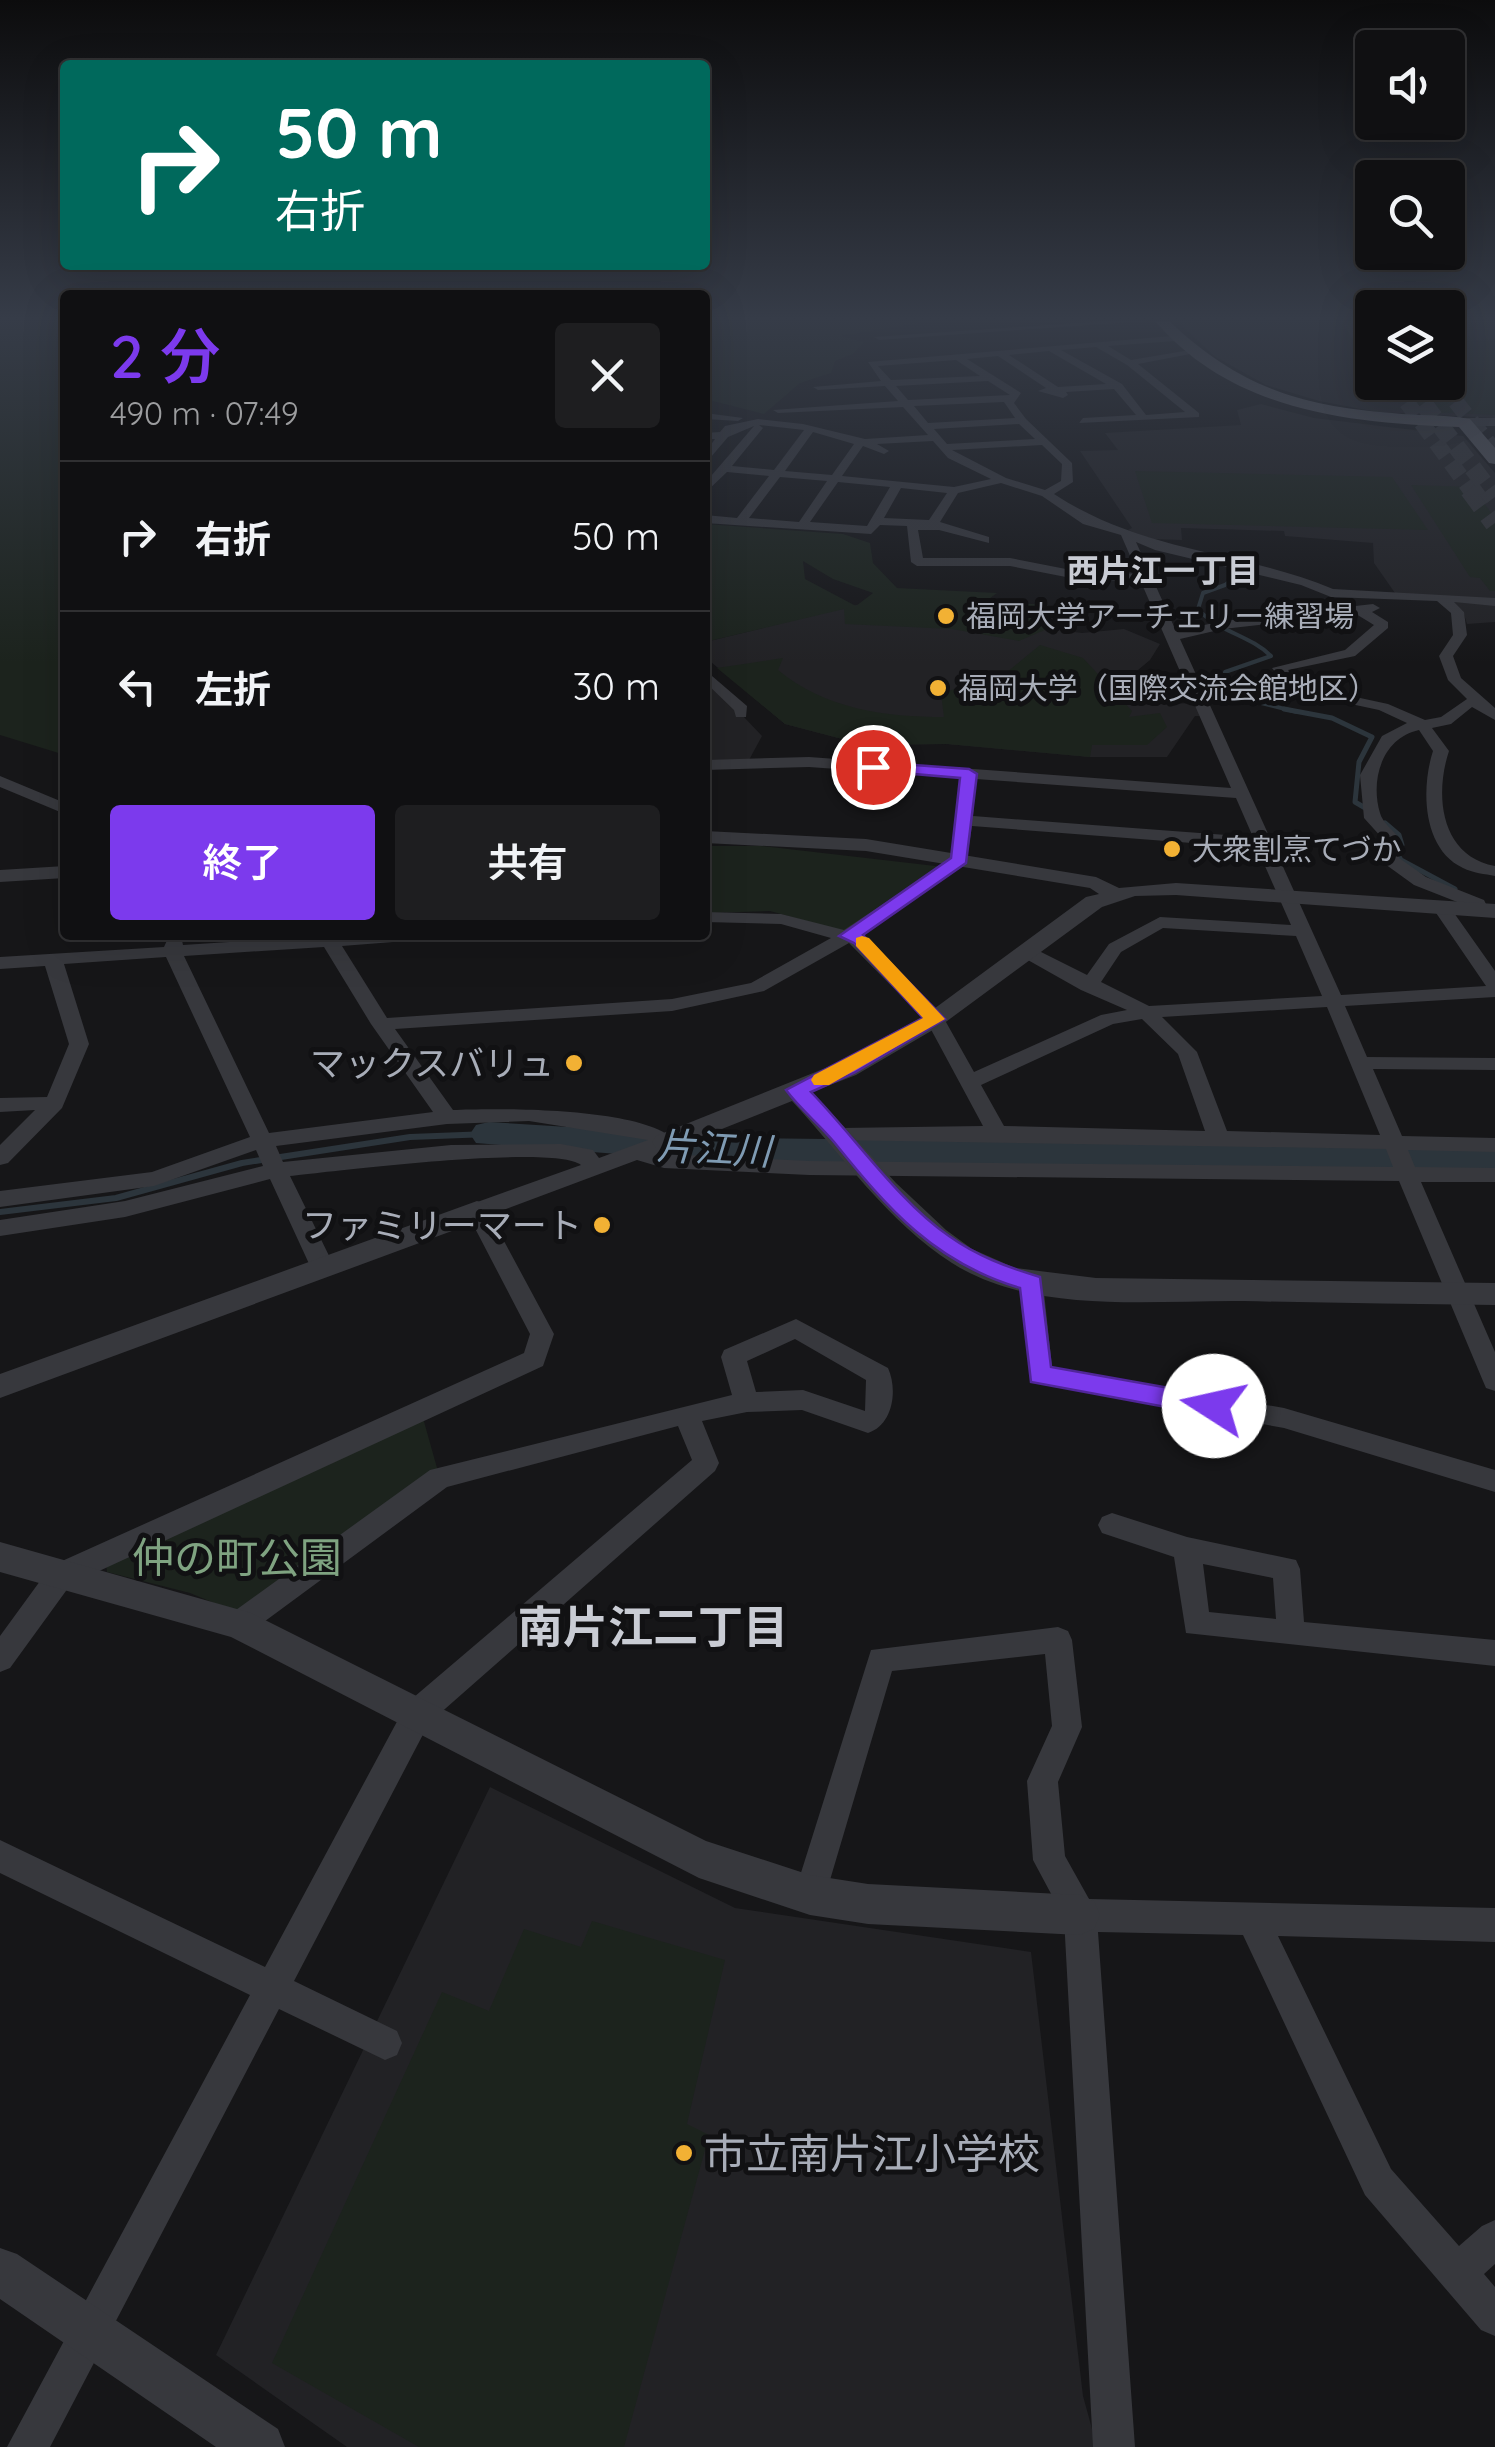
<!DOCTYPE html>
<html lang="ja">
<meta charset="utf-8">
<style>
body{margin:0;font-family:Quicksand,"Noto Sans JP",sans-serif;background:#1e1e20;color:#f1f3f6;height:100vh;display:flex;flex-direction:column;font-size:38px;white-space:nowrap}
*{box-sizing:border-box;margin:0}
p{font-size:32px;color:#9c9d9f}
.icon{flex:none;width:55px;height:55px;fill:none;stroke:currentColor;stroke-width:2;stroke-linecap:round;stroke-linejoin:round}
.map{position:relative;flex:1;overflow:hidden}
.details{position:absolute;left:60px;top:290px;width:650px;height:650px;display:flex;flex-direction:column;background:#101012;border-radius:10px;box-shadow:0 10px 40px #0002,0 0 0 2px #303032}
.details>*{flex:none}
.banner{position:absolute;left:60px;top:60px;width:650px;height:210px;border-radius:10px;box-shadow:0 10px 40px #0002,0 0 0 2px #303032;background:#00695c;color:#fff;overflow:hidden}
.fabs{position:absolute;left:1355px;top:30px;display:grid;gap:20px}
.fabs a{display:grid;place-items:center;width:110px;height:110px;border-radius:10px;background:#101012;box-shadow:0 10px 40px #0002,0 0 0 2px #303032;font-size:50px}
.pin{position:absolute;display:grid;place-items:center;width:85px;height:85px;color:#fff;margin:-42px;border:5px solid #fff;border-radius:50%;box-shadow:0 2px 10px #0007}
.me{position:absolute;width:110px;margin:-55px;rotate:280deg;stroke-linejoin:round;filter:drop-shadow(0 0 8px #0008)}
.turn{display:flex;align-items:center;gap:35px;height:210px;padding:0 50px;font-size:45px}
.turn .icon{width:130px;height:130px;stroke-width:2.5}
.turn b{display:block;font-size:70px;line-height:85px}
.round{display:grid;place-items:center;flex:none;width:105px;height:105px;border-radius:10px;background:#1e1e20}
.summary{display:flex;align-items:center;justify-content:space-between;height:170px;padding:0 50px}
h1{font-size:60px;font-weight:600;line-height:75px;color:#7c3aed}
.action{display:flex;gap:20px;margin-top:auto;padding:20px 50px}
.action a{flex:1;height:115px;border-radius:10px;background:#7c3aed;color:#fff;font-size:40px;font-weight:600;line-height:115px;text-align:center}
.action a+a{background:#1e1e20;color:#f1f3f6}
ul{padding:0;list-style:none}
li{display:flex;align-items:center;gap:30px;height:150px;padding:0 50px;border-top:2px solid #303032}
li div{flex:1}
li b{display:block;font-size:38px}
li em{font-style:normal}
.map>svg:first-child{display:block}
.built{fill:#222225}
.green{fill:#1c231d;fill-rule:evenodd}
.lines{fill:none;stroke-linecap:round;stroke-linejoin:round}
.stream-far2{stroke:#2c353c;stroke-width:4}
.stream-far1{stroke:#2c353c;stroke-width:5}
.stream{stroke:#2c353c;stroke-width:6}
.river{fill:#2c353c;fill-rule:evenodd}
.trunk-tunnel-far1{stroke:#333438;stroke-width:16;stroke-dasharray:16 9;stroke-linecap:butt}
.trunk-tunnel{stroke:#333438;stroke-width:21;stroke-dasharray:21 11;stroke-linecap:butt}
.motorway-tunnel-far1{stroke:#333438;stroke-width:18;stroke-dasharray:18 9;stroke-linecap:butt}
.motorway-tunnel{stroke:#333438;stroke-width:22;stroke-dasharray:22 11;stroke-linecap:butt}
.minor{fill:#37383d;fill-rule:evenodd}
.tertiary{fill:#37383d;fill-rule:evenodd}
.primary{fill:#53555c;fill-rule:evenodd}
.route{fill:#7c3aed;stroke:#51269a;stroke-width:2.5}
.slow{fill:#f59e0b}
.poi-dot{fill:#f2b134;stroke:#111113;stroke-width:4}
.labels{text-anchor:middle;dominant-baseline:central;stroke-width:10;stroke-linejoin:round;paint-order:stroke}
.far-poi-label{font-size:30px;fill:#a8adb8;stroke:#111113;text-anchor:start}
.far-neighbourhood-label{font-size:32px;font-weight:bold;fill:#c9ccd4;stroke:#111113}
.poi-label{font-size:35px;fill:#a8adb8;stroke:#111113;text-anchor:end}
.water-label{font-size:38px;font-style:italic;fill:#7f9bb3;stroke:#111113}
.near-park-label{font-size:42px;fill:#7fa381;stroke:#111113}
.near-poi-label{font-size:42px;fill:#a8adb8;stroke:#111113;text-anchor:start}
.near-neighbourhood-label{font-size:45px;font-weight:bold;fill:#c9ccd4;stroke:#111113}
</style>
<div class="map">
<svg width="1495" height="2447" viewBox="0 0 1495 2447">
<rect width="100%" height="100%" fill="#161618"/>
<path class="built" d="M 1177,321 L 1372,321 L 1372,382 L 1448,382 L 1448,321 L 1495,321 L 1495,418 L 1377,412 L 1319,401 L 1266,385 L 1214,356 Z
M 1261,404 L 1314,418 L 1463,436 L 1495,473 L 1495,622 L 1467,624 L 1463,611 L 1444,596 L 1395,593 L 1374,563 L 1373,543 L 1285,536 L 1284,531 L 1181,528 L 1182,540 L 1151,539 L 1128,530 L 1132,528 L 1080,451 L 1118,450 L 1105,433 L 1241,425 L 1237,410 Z
M 984,601 L 1048,605 L 1048,629 L 1082,633 L 1124,629 L 1160,644 L 1150,660 L 1132,675 L 1140,700 L 1145,704 L 1202,703 L 1208,716 L 1195,716 L 1167,757 L 1090,757 L 947,744 L 865,745 L 785,724 L 705,657 L 705,642 L 861,604 Z
M 705,676 L 762,736 L 749,760 L 705,762 Z
M 490,1787 L 735,1908 L 1031,1952 L 1083,2396 L 1097,2447 L 347,2447 L 216,2355 Z"/>
<path class="green" d="M 0,321 L 65,321 L 65,755 L 0,735 Z
M 705,321 L 933,321 L 840,336 L 864,342 L 853,354 L 835,361 L 831,373 L 800,383 L 764,414 L 705,399 Z
M 1468,335 L 1474,340 L 1495,339 L 1495,415 L 1426,412 L 1393,383 L 1448,382 L 1448,336 Z
M 1135,471 L 1392,477 L 1428,530 L 1152,523 Z
M 1411,485 L 1472,487 L 1495,518 L 1495,591 L 1490,591 L 1480,578 L 1470,577 Z
M 705,524 L 843,534 L 870,543 L 873,563 L 897,588 L 997,593 L 986,601 L 1048,605 L 1047,629 L 1019,641 L 952,629 L 845,624 L 844,609 L 705,642 ZM 803,561 L 833,579 L 873,593 L 856,606 L 805,579 Z
M 1040,645 L 1083,658 L 1132,711 L 1129,717 L 1160,713 L 1167,727 L 1147,745 L 1092,745 L 1090,757 L 947,744 L 865,745 L 785,724 L 717,668 L 783,658 L 778,670 C 825,709 885,717 944,717 L 941,693 L 973,684 L 1017,683 L 1006,673 Z
M 705,846 L 761,846 L 944,867 L 846,932 L 770,911 L 705,913 Z
M 423,1418 L 439,1475 L 243,1615 L 190,1593 L 107,1572 L 106,1563 Z
M 592,1921 L 725,1960 L 687,2124 L 709,2135 L 624,2447 L 419,2447 L 272,2363 L 442,1992 L 489,2011 L 524,1929 L 581,1947 Z"/>
<g class="lines">
<path class="stream-far2" d="M 1244,570 L 1225,585 L 1203,593 L 1198,609 C 1218,632 1250,635 1271,656 L 1225,672 L 1225,677 L 1242,688 L 1245,699 L 1297,712"/>
<path class="stream-far1" d="M 1284,709 L 1332,718 L 1372,737 L 1359,762 L 1355,802 L 1367,809
M 1385,823 L 1399,835 L 1402,845 L 1397,854 L 1401,860 L 1455,889"/>
<path class="stream" d="M 0,1212 L 116,1198 L 242,1163 L 410,1137 L 489,1134"/>
<path class="river" d="M 489,1122 L 747,1138 L 1495,1147 L 1495,1173 L 747,1164 L 476,1143 L 470,1134 L 476,1125 Z"/>
<path class="trunk-tunnel-far1" d="M 1351,321 L 1372,356
M 1392,382 L 1472,492
M 1440,382 L 1495,451"/>
<path class="trunk-tunnel" d="M 1470,489 L 1495,523"/>
<path class="motorway-tunnel-far1" d="M 1365,321 L 1372,334
M 1407,382 L 1491,492"/>
<path class="motorway-tunnel" d="M 1489,489 L 1495,497"/>
<path class="minor" d="M 1106,321 L 1146,321 L 879,340 L 874,337 Z
M 1172,336 L 1175,341 L 1108,346 L 1131,360 L 1190,350 L 1190,354 L 1138,364 L 1199,413 L 1199,417 L 1079,423 L 1083,418 L 1136,415 L 1114,389 L 1066,392 L 1068,395 L 1063,398 L 1038,391 L 1046,388 L 998,356 L 967,359 L 1021,393 L 1014,403 L 1026,419 L 1072,463 L 1073,482 L 1054,494 C 1144,553 1239,550 1333,589 L 1495,598 L 1495,606 L 1454,602 L 1464,612 L 1467,635 L 1453,656 L 1461,678 L 1495,708 L 1495,720 L 1472,707 L 1451,724 L 1432,728 L 1449,751 C 1434,796 1441,856 1495,866 L 1495,876 C 1485,874 1473,873 1463,868 C 1422,849 1421,788 1433,751 L 1419,730 C 1382,738 1370,780 1380,813 C 1382,822 1393,830 1399,838 L 1399,858 L 1426,877 L 1484,900 L 1489,910 L 1480,915 L 1474,914 L 1470,907 L 1414,885 L 1385,864 L 1383,839 L 1364,818 L 1360,775 L 1382,736 L 1407,723 L 1379,710 L 1290,691 L 1272,668 L 1345,650 L 1374,625 L 1356,614 L 1223,629 L 1180,639 L 1341,995 L 1486,986 L 1432,907 L 1441,902 L 1447,903 L 1495,971 L 1495,997 L 1345,1006 L 1367,1057 L 1495,1058 L 1495,1070 L 1373,1069 L 1402,1136 L 1495,1138 L 1495,1152 L 1408,1150 L 1415,1167 L 1495,1168 L 1495,1182 L 1421,1182 L 1495,1352 L 1495,1391 L 1486,1388 L 1483,1381 L 1399,1181 L 809,1175 L 664,1168 L 637,1160 L 490,1215 L 554,1334 L 543,1366 L 71,1584 L 10,1668 L 0,1672 L 0,1636 L 51,1566 L 524,1353 L 530,1334 L 466,1211 L 469,1205 L 581,1165 C 552,1144 337,1171 290,1176 L 335,1268 L 331,1274 L 315,1274 L 311,1268 L 270,1179 L 125,1217 L 0,1236 L 0,1220 L 125,1201 L 263,1166 L 256,1150 L 154,1186 L 0,1207 L 0,1191 L 152,1172 L 250,1137 L 166,957 L 64,964 L 89,1044 L 62,1108 L 8,1163 L 0,1165 L 0,1145 L 35,1110 L 0,1112 L 0,1098 L 47,1097 L 69,1044 L 45,966 L 0,969 L 0,957 L 164,947 L 169,936 L 181,936 L 183,945 L 337,935 L 428,935 L 419,940 L 342,946 L 387,1018 L 672,999 L 751,983 L 831,938 L 781,924 L 705,922 L 705,912 L 781,914 L 844,930 L 952,858 L 961,778 L 809,767 L 705,770 L 705,760 L 809,757 L 1231,788 L 1141,582 L 1071,578 L 1010,566 L 917,566 L 911,562 L 907,526 L 880,525 L 871,534 L 705,523 L 705,515 L 737,518 L 769,476 L 727,472 L 705,493 L 705,483 L 754,426 L 728,437 L 705,464 L 705,453 L 715,439 L 705,439 L 705,433 L 720,432 L 725,426 L 758,419 L 803,424 L 865,439 L 928,435 L 903,407 L 778,413 L 773,410 L 898,401 L 885,386 L 818,390 L 813,387 L 881,381 L 868,362 ZM 1096,347 L 1127,365 L 1185,412 L 1146,415 L 1122,384 L 1061,350 ZM 1049,351 L 1106,384 L 1058,387 L 1009,355 ZM 956,360 L 980,376 L 891,380 L 878,366 ZM 988,381 L 1010,395 L 908,400 L 896,386 ZM 1004,402 L 1015,418 L 928,423 L 914,406 ZM 1019,424 L 1035,439 L 947,444 L 934,429 ZM 759,425 L 804,430 L 774,470 L 732,466 L 763,428 ZM 813,432 L 854,444 L 832,475 L 785,471 ZM 933,441 L 948,458 L 991,479 L 954,487 L 842,476 L 863,446 L 884,454 L 889,451 L 877,444 ZM 1042,445 L 1062,464 L 1061,481 L 1045,490 L 1006,478 L 952,450 ZM 780,477 L 827,481 L 799,522 L 749,518 ZM 838,482 L 890,487 L 867,526 L 810,522 ZM 1001,483 L 1042,496 L 1083,524 L 1121,535 L 1138,574 L 1071,570 L 1010,558 L 923,558 L 918,530 L 939,530 L 989,543 L 989,537 L 940,522 L 958,493 ZM 901,488 L 947,493 L 929,520 L 884,518 ZM 1136,542 L 1155,550 L 1301,585 L 1331,597 L 1437,601 L 1451,613 L 1453,635 L 1439,656 L 1448,680 L 1467,699 L 1441,717 L 1425,720 L 1388,704 L 1300,685 L 1288,670 L 1355,656 L 1388,628 L 1388,622 L 1372,612 L 1380,608 L 1373,604 L 1223,621 L 1176,631 ZM 976,779 L 1236,798 L 1253,837 L 973,816 ZM 972,826 L 1257,848 L 1291,925 L 1160,917 L 1109,944 L 1087,975 L 1031,947 L 1019,947 L 1019,955 L 1081,990 L 1127,1010 L 1101,1015 L 974,1072 L 942,1015 L 862,935 L 966,864 ZM 1163,928 L 1296,936 L 1322,996 L 1149,1006 L 1101,982 L 1121,952 ZM 849,943 L 927,1022 L 983,1126 L 841,1128 L 830,1135 L 834,1140 L 1386,1149 L 1393,1167 L 809,1161 L 664,1154 L 658,1153 L 676,1142 C 648,1107 498,1108 453,1110 L 395,1029 L 672,1011 L 764,991 ZM 324,947 L 371,1024 L 433,1112 L 269,1133 L 184,956 ZM 1327,1007 L 1380,1135 L 1227,1131 L 1197,1052 L 1162,1017 ZM 1142,1019 L 1178,1054 L 1205,1131 L 1004,1126 L 981,1085 L 1113,1024 ZM 529,1121 L 648,1140 L 599,1158 L 593,1150 L 561,1144 L 451,1145 L 283,1162 L 276,1146 L 447,1124 Z
M 705,413 L 743,418 L 738,421 L 705,419 Z
M 705,670 L 747,706 L 746,717 L 736,717 L 734,710 L 705,682 Z
M 0,776 L 65,803 L 65,814 L 0,787 Z
M 1031,1274 L 1039,1277 L 1043,1283 L 1052,1367 L 1284,1408 L 1495,1470 L 1495,1492 L 1284,1428 L 1031,1382 L 1019,1283 L 1023,1277 Z
M 796,1319 L 888,1368 C 898,1390 893,1425 868,1433 L 802,1410 L 747,1412 L 702,1421 L 719,1463 L 715,1471 L 429,1723 L 294,1981 L 397,2031 L 402,2043 L 397,2055 L 385,2060 L 279,2009 L 50,2447 L 7,2447 L 250,1995 L 0,1873 L 0,1840 L 265,1967 L 407,1703 L 692,1460 L 678,1426 L 447,1487 L 249,1633 L 239,1637 L 229,1633 L 225,1624 L 229,1615 L 430,1470 L 732,1395 L 721,1357 L 724,1350 ZM 795,1339 L 866,1380 L 865,1411 L 803,1390 L 756,1392 L 747,1361 Z
M 1112,1513 L 1187,1537 L 1296,1560 L 1300,1569 L 1304,1622 L 1495,1640 L 1495,1666 L 1186,1633 L 1174,1557 L 1102,1533 L 1098,1525 L 1102,1517 ZM 1203,1564 L 1273,1578 L 1276,1619 L 1209,1612 Z
M 1058,1627 L 1068,1631 L 1072,1640 L 1082,1727 L 1058,1782 L 1065,1856 L 1089,1899 L 1495,1908 L 1495,1942 L 1278,1936 L 1391,2169 L 1459,2246 L 1482,2226 L 1495,2220 L 1495,2264 L 1484,2274 L 1495,2287 L 1495,2336 L 1481,2330 L 1365,2195 L 1243,1935 L 1098,1932 L 1135,2447 L 1093,2447 L 1064,1918 L 1033,1860 L 1027,1781 L 1052,1726 L 1045,1654 L 892,1671 L 822,1907 L 810,1911 L 798,1907 L 794,1895 L 871,1650 Z"/>
<path class="tertiary" d="M 1495,418 L 1495,426 L 1464,426 L 1458,422 L 1464,418 Z
M 705,831 L 866,839 L 1096,877 L 1119,888 L 1176,883 L 1495,904 L 1495,918 L 1176,895 L 1135,896 L 1102,907 L 943,1024 L 856,1075 L 812,1092 L 896,1183 L 946,1230 L 972,1249 L 1015,1268 L 1096,1278 L 1495,1283 L 1495,1305 C 1411,1304 1327,1303 1243,1301 C 1150,1300 1034,1315 952,1263 C 888,1222 842,1155 792,1101 L 674,1148 L 656,1148 L 652,1142 L 656,1136 L 838,1063 L 927,1014 L 1086,897 L 1099,894 L 1090,888 L 866,851 L 705,843 Z
M 65,866 L 65,878 L 0,882 L 0,870 Z
M 477,1201 L 487,1204 L 491,1211 L 487,1218 L 0,1398 L 0,1374 Z
M 0,1542 L 251,1613 L 706,1841 L 810,1875 L 868,1884 L 1080,1895 L 1094,1901 L 1100,1915 L 1094,1929 L 1080,1935 L 868,1924 L 810,1915 L 699,1878 L 231,1637 L 0,1572 Z
M 0,2248 L 17,2254 L 278,2429 L 285,2447 L 216,2447 L 0,2299 Z"/>
<path class="primary" d="M 1155,321 L 1169,321 C 1240,387 1297,405 1392,413 C 1418,416 1445,414 1470,419 L 1495,448 L 1495,464 L 1489,463 L 1459,427 C 1348,423 1232,411 1155,321 Z"/>
</g>
<linearGradient id="sky" x2="0" y2="1"><stop stop-color="#0c0c0d"/><stop offset="0.48" stop-color="#363c48"/><stop offset="1" stop-color="#363c48" stop-opacity="0"/></linearGradient>
<rect width="1495" height="663" fill="url(#sky)"/>
<path class="route" d="M 873,762 L 969,769 L 977,774 L 966,863 L 863,935 L 945,1019 L 854,1073 L 811,1092 C 853,1135 900,1203 949,1236 C 977,1256 1007,1267 1040,1277 L 1051,1367 L 1214,1396 L 1223,1399 L 1227,1406 L 1223,1413 L 1214,1416 L 1031,1382 L 1020,1288 C 935,1263 888,1209 834,1142 C 819,1124 800,1109 786,1090 L 923,1018 L 854,943 L 839,936 L 951,858 L 960,778 L 867,770 L 865,767 Z"/>
<path class="slow" d="M 862,936 L 869,938 L 945,1019 L 829,1085 L 814,1085 L 811,1080 L 814,1075 L 923,1018 L 856,946 L 856,938 Z"/>
<g class="poi-dot">
<circle cx="946" cy="616" r="10"/>
<circle cx="938" cy="688" r="10"/>
<circle cx="1172" cy="849" r="10"/>
<circle cx="574" cy="1063" r="10"/>
<circle cx="602" cy="1225" r="10"/>
<circle cx="684" cy="2153" r="10"/>
</g>
<g class="labels">
<g class="far-poi-label">
<text x="966" y="616">福岡大学アーチェリー練習場</text>
<text x="958" y="688">福岡大学（国際交流会館地区）</text>
<text x="1192" y="849">大衆割烹てづか</text>
</g>
<g class="far-neighbourhood-label">
<text x="1163" y="570">西片江一丁目</text>
</g>
<g class="poi-label">
<text x="554" y="1063">マックスバリュ</text>
<text x="582" y="1225">ファミリーマート</text>
</g>
<g class="water-label">
<text transform="translate(714 1148) rotate(3)">片江川</text>
</g>
<g class="near-park-label">
<text x="237" y="1557">仲の町公園</text>
</g>
<g class="near-poi-label">
<text x="704" y="2153">市立南片江小学校</text>
</g>
<g class="near-neighbourhood-label">
<text x="653" y="1626">南片江二丁目</text>
</g>
</g>
</svg>
<div class="fabs">
<a><svg class="icon" aria-label="sound" viewBox="0 0 24 24"><path d="M4 9h4l5-4v14l-5-4H4zM17 9q2 3 0 6"/></svg></a>
<a><svg class="icon" aria-label="search" viewBox="0 0 24 24"><circle cx="10" cy="10" r="6"/><path d="M15 15l6 6"/></svg></a>
<a><svg class="icon" aria-label="layers" viewBox="0 0 24 24"><path d="M12 4l9 5-9 5-9-5zM3 14l9 5 9-5"/></svg></a>
</div>
<div class="pin" style="left:873px;top:767px;background:#d93025"><svg class="icon" aria-label="arrive" viewBox="0 0 24 24"><path d="M6 21V4h12l-3 4 3 4H6"/></svg></div>
<svg class="me" style="left:1214px;top:1406px" viewBox="-20 -20 40 40"><circle r="19" fill="#fff"/><path d="M0-13L10 11 0 6-10 11z" fill="#7c3aed"/></svg>
<div class="banner">
<div class="turn"><svg class="icon" aria-label="right" viewBox="0 0 24 24"><path d="M7 20v-9h11M14 6l5 5-5 5"/></svg><div><b>50 m</b>右折</div></div>
</div>
<section class="details">
<div class="summary"><div><h1>2 分</h1><p>490 m · 07:49</p></div><a class="round"><svg class="icon" aria-label="close" viewBox="0 0 24 24"><path d="M6 6l12 12M18 6L6 18"/></svg></a></div>
<ul>
<li><svg class="icon" aria-label="right" viewBox="0 0 24 24"><path d="M7 20v-9h11M14 6l5 5-5 5"/></svg><div><b>右折</b></div><em>50 m</em></li>
<li><svg class="icon" aria-label="left" viewBox="0 0 24 24"><path d="M17 20v-9H6M10 6l-5 5 5 5"/></svg><div><b>左折</b></div><em>30 m</em></li>
</ul>
<div class="action"><a>終了</a><a>共有</a></div>
</section>
</div>
